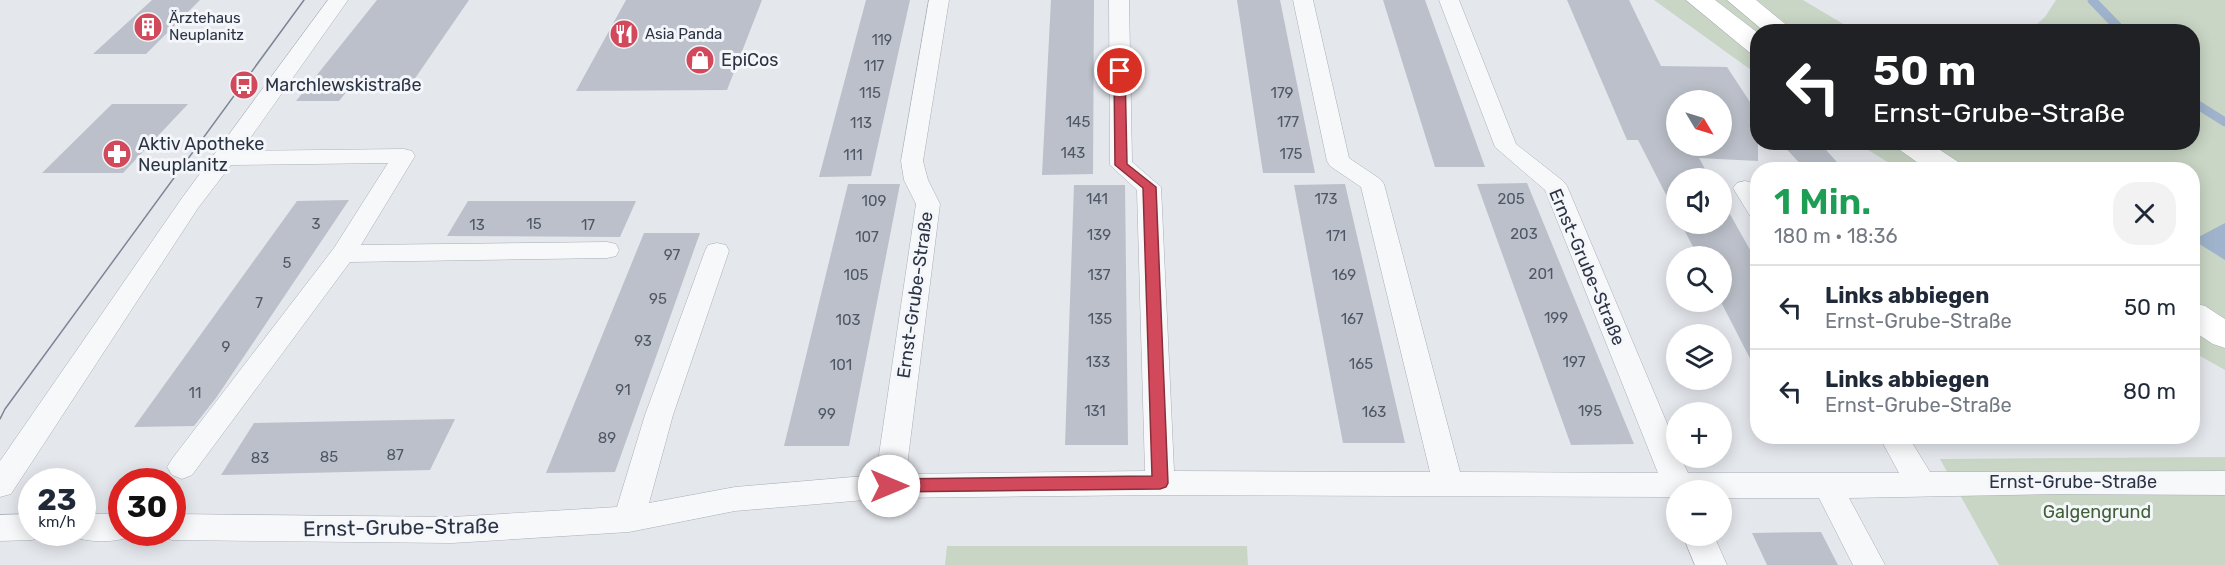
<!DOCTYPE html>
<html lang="de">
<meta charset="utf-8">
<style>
body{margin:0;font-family:Rubik,sans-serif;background:#f2f2f3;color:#1f2937;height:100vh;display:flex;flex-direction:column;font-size:22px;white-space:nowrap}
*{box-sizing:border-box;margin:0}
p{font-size:20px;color:#747a83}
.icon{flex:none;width:33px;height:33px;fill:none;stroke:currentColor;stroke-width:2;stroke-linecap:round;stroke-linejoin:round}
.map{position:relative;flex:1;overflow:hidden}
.drawer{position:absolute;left:1750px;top:162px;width:450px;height:282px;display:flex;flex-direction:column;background:#fff;border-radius:24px;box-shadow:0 3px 15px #0003}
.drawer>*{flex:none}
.hud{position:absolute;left:1750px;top:24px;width:450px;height:126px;border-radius:24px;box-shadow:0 3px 15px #0003;background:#202124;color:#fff;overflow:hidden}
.needle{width:39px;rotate:128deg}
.tools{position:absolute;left:1666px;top:90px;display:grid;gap:12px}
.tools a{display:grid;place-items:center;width:66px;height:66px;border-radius:50%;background:#fff;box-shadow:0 3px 15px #0003;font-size:30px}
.speed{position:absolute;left:18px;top:468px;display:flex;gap:12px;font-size:30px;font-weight:700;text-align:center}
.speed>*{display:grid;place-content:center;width:78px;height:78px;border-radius:50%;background:#fff;box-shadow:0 3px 15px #0003;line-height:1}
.speed small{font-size:15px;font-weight:400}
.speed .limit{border:9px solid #d22;background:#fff;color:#111}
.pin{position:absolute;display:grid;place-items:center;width:51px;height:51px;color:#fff;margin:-26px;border:3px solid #fff;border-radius:50%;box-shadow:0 2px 6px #0007}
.me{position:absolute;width:66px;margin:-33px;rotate:90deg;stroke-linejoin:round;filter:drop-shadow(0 0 4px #0008)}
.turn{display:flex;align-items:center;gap:21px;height:126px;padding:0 24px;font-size:27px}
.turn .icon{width:78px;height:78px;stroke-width:2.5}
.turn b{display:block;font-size:42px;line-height:51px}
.round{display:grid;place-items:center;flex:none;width:63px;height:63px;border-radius:24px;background:#f2f2f3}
.head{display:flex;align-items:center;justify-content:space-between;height:102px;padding:0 24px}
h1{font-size:36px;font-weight:600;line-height:45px;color:#1e9e55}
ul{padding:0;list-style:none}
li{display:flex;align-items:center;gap:18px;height:84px;padding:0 24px;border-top:2px solid #e0e1e3}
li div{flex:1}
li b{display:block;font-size:22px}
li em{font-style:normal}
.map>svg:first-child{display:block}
.green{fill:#c9d6c5}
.water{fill:#9fb4cc}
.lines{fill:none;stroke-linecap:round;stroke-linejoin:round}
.stream{stroke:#9fb4cc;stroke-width:9}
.building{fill:#bbc0ca;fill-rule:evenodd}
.street-casing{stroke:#a9aeb7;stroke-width:1}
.secondary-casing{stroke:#a9aeb7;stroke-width:1}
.street{fill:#f7f8fa;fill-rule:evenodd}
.secondary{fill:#fff;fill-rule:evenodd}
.tram{stroke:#7d8696;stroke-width:1.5}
.route{fill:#d1495b;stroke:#882f3b;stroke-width:1.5}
.labels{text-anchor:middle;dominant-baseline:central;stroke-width:6;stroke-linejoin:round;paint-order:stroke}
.far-number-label{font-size:14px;fill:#4f5766}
.far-poi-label{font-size:15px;fill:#2b3445;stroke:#f4f6f9;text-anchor:start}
.number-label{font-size:15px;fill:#4f5766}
.poi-label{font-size:18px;fill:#2b3445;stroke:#f4f6f9;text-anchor:start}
.street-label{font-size:18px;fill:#2b3445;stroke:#f4f6f9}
.park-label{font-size:18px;fill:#3f6138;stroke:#f4f6f9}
.near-street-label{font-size:21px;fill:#2b3445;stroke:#f4f6f9}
</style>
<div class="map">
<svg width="2225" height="565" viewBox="0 0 2225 565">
<rect width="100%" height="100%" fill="#e4e7ec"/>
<path class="green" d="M 1654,0 L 1803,0 L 1855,31 L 1758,32 L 1758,75 Z
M 2056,0 L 2225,0 L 2225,370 L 2193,352 L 2193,170 L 1899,169 L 1857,143 L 2049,142 L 2104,148 L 2105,143 L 2193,142 L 2193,32 L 2029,31 L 2045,17 Z
M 2225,457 L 2225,565 L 1999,565 L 1940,459 Z
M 947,546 L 1247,546 L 1248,565 L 945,565 Z"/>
<path class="water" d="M 2225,223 L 2225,260 L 2193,240 Z"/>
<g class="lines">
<path class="stream" d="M 2092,0 L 2123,32
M 2193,102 L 2225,122"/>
</g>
<path class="building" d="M 152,0 L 200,0 L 146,54 L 93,54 Z
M 377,0 L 469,0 L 407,90 L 348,90 L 339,101 L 296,101 Z
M 626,0 L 762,0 L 727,90 L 576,91 Z
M 866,0 L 910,0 L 871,176 L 819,177 Z
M 1051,0 L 1094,0 L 1093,174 L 1042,175 Z
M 1237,0 L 1280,0 L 1315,173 L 1263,173 Z
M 1383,0 L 1425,0 L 1485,167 L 1435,167 Z
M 1567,0 L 1629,0 L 1661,66 L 1727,67 L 1750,102 L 1758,103 L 1758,161 L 1699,158 L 1710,178 L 1677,178 L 1677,216 L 1638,140 L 1627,140 ZM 1677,100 L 1722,100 L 1722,146 L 1677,146 Z
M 112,104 L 188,104 L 123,173 L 42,173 Z
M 1780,142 L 1819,142 L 1844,170 L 1806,170 Z
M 1527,183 L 1634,444 L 1571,445 L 1477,184 Z
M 848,184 L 900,184 L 849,446 L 784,446 Z
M 1345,184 L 1405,443 L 1343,443 L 1294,185 Z
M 1074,185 L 1125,185 L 1128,445 L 1065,445 Z
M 349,200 L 216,398 L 194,426 L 134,427 L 297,201 Z
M 1722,200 L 1758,264 L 1758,374 L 1721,302 L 1722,256 L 1698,256 L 1681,224 L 1722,224 Z
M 468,201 L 636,201 L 620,237 L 447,236 Z
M 644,233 L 700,233 L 615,472 L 546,473 Z
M 455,419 L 430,470 L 221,475 L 254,423 Z
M 1821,532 L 1838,565 L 1767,565 L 1752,533 Z"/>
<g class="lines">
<g class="street-casing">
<path id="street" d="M 328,0 L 348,0 L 241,151 L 404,149 L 412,151 L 415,156 L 361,245 L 607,242 L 616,244 L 619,250 L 616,256 L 607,258 L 350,262 L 192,475 L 182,479 L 172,475 L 167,467 L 172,459 L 334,248 L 388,163 L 231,165 L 198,208 L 11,494 L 0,497 L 0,461 L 182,198 Z
M 929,0 L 949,0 L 923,161 L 928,180 L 940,204 L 906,474 L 1145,471 L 1137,190 L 1110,165 L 1109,0 L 1129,0 L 1132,162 L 1161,187 L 1174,471 L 1430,472 L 1361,187 L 1330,166 L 1327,161 L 1293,0 L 1313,0 L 1349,158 L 1380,179 L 1384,184 L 1460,472 L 1658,473 L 1545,190 L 1495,147 L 1439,0 L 1459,0 L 1516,144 L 1563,181 L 1567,186 L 1677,447 L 1677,458 L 1681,458 L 1688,473 L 1899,473 L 1879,436 L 1908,436 L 1930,472 L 2225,471 L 2225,495 L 2059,494 L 1849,498 L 1885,565 L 1853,565 L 1819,498 L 1722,498 L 1722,490 L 1677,490 L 1677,501 L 1669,497 L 1160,495 L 889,498 L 735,511 L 629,532 L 452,543 L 172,540 L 161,536 L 159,532 L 172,532 L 172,514 L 452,517 L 617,507 L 645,415 L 705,251 L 708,245 L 717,243 L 726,245 L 729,251 L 673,415 L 649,503 L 735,487 L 876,475 L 916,204 L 904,180 L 901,161 Z
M 1745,181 L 1753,183 L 1758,190 L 1758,218 L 1750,216 L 1733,188 L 1737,183 Z
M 32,514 L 32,532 L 45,532 L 43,536 L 32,540 L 0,541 L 0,515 Z
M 82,514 L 122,514 L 122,532 L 135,532 L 133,536 C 115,543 89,543 71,536 L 69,532 L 82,532 Z
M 1683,536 L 1714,536 L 1727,565 L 1695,565 Z"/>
</g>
<g class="secondary-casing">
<path id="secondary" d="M 1686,0 L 1715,0 L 1758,33 L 1758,54 L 1749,52 Z
M 1727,0 L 1756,0 L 1795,32 L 1765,32 Z
M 1893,142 L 1928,142 L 1960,163 L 1964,170 L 1928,170 L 1897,148 Z
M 2193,303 L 2205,306 L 2225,319 L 2225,348 L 2213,344 L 2193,331 Z"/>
</g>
<use href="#street" class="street"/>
<use href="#secondary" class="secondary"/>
<path class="tram" d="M 0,419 L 5,409 L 304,0"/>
</g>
<path class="route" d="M 1120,67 L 1125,71 L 1127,164 L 1156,187 L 1168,483 L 1166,487 L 1160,489 L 889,492 L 884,490 L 881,486 L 884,481 L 889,479 L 1152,476 L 1143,188 L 1115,165 L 1114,71 Z"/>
<defs>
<g id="building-disc" transform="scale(1.5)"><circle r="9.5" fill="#d1495b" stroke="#f4f6f9"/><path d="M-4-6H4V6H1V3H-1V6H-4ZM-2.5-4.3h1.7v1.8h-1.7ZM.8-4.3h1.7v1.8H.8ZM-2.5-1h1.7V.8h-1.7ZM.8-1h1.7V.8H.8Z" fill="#fff"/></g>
<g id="restaurant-disc" transform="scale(1.5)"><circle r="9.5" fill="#d1495b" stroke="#f4f6f9"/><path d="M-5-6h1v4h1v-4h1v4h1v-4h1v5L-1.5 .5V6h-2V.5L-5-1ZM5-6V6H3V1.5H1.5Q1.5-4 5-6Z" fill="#fff"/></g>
<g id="shop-disc" transform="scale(1.5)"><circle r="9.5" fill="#d1495b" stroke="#f4f6f9"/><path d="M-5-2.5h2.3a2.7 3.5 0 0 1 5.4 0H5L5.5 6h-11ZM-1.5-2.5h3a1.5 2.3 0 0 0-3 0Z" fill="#fff"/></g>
<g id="bus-disc" transform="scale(1.5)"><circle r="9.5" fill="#d1495b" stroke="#f4f6f9"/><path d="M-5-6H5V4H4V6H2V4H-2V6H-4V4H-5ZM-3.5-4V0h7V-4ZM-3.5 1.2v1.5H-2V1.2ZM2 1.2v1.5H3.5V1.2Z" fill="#fff"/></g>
<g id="pharmacy-disc" transform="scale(1.5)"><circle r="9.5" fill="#d1495b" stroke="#f4f6f9"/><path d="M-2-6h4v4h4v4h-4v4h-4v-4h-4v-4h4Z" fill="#fff"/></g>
</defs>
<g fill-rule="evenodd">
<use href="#building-disc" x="148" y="27"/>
<use href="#restaurant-disc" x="624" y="34"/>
<use href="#shop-disc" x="700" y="60"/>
<use href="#bus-disc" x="244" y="85"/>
<use href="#pharmacy-disc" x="117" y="154"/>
</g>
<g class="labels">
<g class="far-number-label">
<text x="882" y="40">119</text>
</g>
<g class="far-poi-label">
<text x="169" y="18">Ärztehaus<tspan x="169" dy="17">Neuplanitz</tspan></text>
<text x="645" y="34">Asia Panda</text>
</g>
<g class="number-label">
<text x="874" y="66">117</text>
<text x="870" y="93">115</text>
<text x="1282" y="93">179</text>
<text x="1078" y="122">145</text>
<text x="1288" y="122">177</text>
<text x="861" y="123">113</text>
<text x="1073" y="153">143</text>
<text x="1291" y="154">175</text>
<text x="853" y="155">111</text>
<text x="1097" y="199">141</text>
<text x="1326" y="199">173</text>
<text x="1511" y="199">205</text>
<text x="874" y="201">109</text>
<text x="316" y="224">3</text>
<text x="534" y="224">15</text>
<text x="477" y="225">13</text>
<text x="588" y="225">17</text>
<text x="1524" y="234">203</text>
<text x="1099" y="235">139</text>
<text x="1336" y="236">171</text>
<text x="867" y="237">107</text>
<text x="672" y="255">97</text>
<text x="287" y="263">5</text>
<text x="1541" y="274">201</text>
<text x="856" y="275">105</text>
<text x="1099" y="275">137</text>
<text x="1344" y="275">169</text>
<text x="658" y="299">95</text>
<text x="259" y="303">7</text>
<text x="1556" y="318">199</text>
<text x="1100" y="319">135</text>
<text x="1352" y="319">167</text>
<text x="848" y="320">103</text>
<text x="643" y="341">93</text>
<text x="226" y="347">9</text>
<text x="1098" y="362">133</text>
<text x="1574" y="362">197</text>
<text x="1361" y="364">165</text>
<text x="841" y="365">101</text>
<text x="623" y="390">91</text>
<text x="195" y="393">11</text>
<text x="1095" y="411">131</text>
<text x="1590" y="411">195</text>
<text x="1374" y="412">163</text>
<text x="827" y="414">99</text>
<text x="607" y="438">89</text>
<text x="395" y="455">87</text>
<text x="329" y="457">85</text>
<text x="260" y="458">83</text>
</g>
<g class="poi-label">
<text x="721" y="60">EpiCos</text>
<text x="265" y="85">Marchlewskistraße</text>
<text x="138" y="144">Aktiv Apotheke<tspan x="138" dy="21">Neuplanitz</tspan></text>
</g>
<g class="street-label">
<text transform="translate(1587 267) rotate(67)">Ernst-Grube-Straße</text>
<text transform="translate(915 295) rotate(-82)">Ernst-Grube-Straße</text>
<text x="2073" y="482">Ernst-Grube-Straße</text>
</g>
<g class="park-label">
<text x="2097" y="512">Galgengrund</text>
</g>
<g class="near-street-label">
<text transform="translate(401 527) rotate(-1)">Ernst-Grube-Straße</text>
</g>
</g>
</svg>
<div class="tools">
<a><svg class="needle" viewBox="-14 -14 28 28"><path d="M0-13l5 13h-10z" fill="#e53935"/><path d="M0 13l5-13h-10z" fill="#747a83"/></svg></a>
<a><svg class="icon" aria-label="sound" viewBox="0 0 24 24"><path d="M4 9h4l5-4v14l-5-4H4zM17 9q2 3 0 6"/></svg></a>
<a><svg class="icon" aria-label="search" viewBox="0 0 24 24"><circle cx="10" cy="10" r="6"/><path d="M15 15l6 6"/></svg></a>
<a><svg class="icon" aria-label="layers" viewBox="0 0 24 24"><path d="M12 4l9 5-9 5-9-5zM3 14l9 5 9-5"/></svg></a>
<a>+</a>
<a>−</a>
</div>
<div class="speed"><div>23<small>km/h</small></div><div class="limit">30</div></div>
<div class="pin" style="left:1120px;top:71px;background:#d93025"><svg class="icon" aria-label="arrive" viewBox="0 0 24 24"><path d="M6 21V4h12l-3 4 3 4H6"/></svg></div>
<svg class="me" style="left:889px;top:486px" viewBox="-20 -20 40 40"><circle r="19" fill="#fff"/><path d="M0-13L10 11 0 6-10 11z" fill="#d1495b"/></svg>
<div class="hud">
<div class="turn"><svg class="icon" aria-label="left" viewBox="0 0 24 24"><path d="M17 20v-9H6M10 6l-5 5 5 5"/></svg><div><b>50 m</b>Ernst-Grube-Straße</div></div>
</div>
<section class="drawer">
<div class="head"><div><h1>1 Min.</h1><p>180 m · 18:36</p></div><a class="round"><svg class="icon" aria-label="close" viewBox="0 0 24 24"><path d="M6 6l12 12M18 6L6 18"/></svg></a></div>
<ul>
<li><svg class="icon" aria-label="left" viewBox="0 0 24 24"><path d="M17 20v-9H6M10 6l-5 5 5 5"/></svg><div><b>Links abbiegen</b><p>Ernst-Grube-Straße</p></div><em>50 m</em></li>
<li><svg class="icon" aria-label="left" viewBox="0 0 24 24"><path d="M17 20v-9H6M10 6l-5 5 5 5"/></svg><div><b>Links abbiegen</b><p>Ernst-Grube-Straße</p></div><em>80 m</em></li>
</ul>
</section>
</div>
